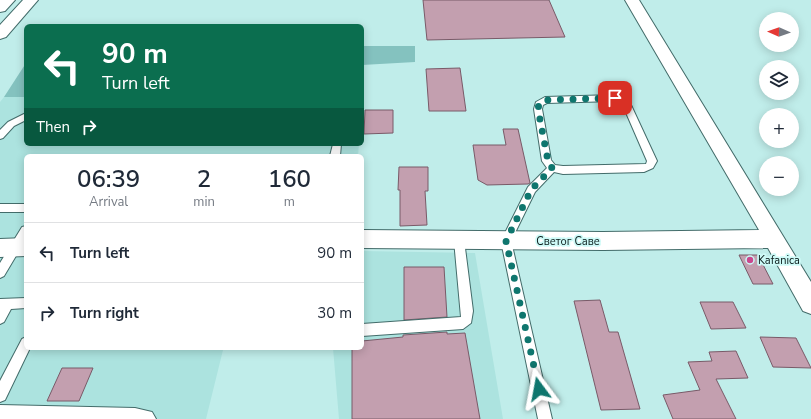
<!DOCTYPE html>
<meta charset="utf-8">
<style>
body{margin:0;font-family:"Nunito Sans",sans-serif;background:#f2f2f3;color:#1f2937;height:100vh;display:flex;flex-direction:column;font-size:15px;white-space:nowrap}
*{box-sizing:border-box;margin:0}
p{font-size:13px;color:#747a83}
.icon{flex:none;width:22px;height:22px;fill:none;stroke:currentColor;stroke-width:2;stroke-linecap:round;stroke-linejoin:round}
.map{position:relative;flex:1;overflow:hidden}
.panel{position:absolute;left:24px;top:154px;width:340px;height:196px;display:flex;flex-direction:column;background:#fff;border-radius:6px;box-shadow:0 2px 10px #0003}
.panel>*{flex:none}
.hud{position:absolute;left:24px;top:24px;width:340px;height:122px;border-radius:6px;box-shadow:0 2px 10px #0003;background:#0b6e4f;color:#fff;overflow:hidden}
.needle{width:26px;rotate:272deg}
.buttons{position:absolute;left:759px;top:12px;display:grid;gap:8px}
.buttons a{display:grid;place-items:center;width:40px;height:40px;border-radius:50%;background:#fff;box-shadow:0 2px 10px #0003;font-size:20px}
.pin{position:absolute;display:grid;place-items:center;width:34px;height:34px;color:#fff;margin:-17px;border-radius:8px;box-shadow:0 2px 6px #0006}
.me{position:absolute;width:44px;margin:-22px;rotate:347deg;stroke-linejoin:round;filter:drop-shadow(0 0 3px #0008)}
.turn{display:flex;align-items:center;gap:14px;height:84px;padding:0 12px;font-size:18px}
.turn .icon{width:52px;height:52px;stroke-width:2.5}
.turn b{display:block;font-size:28px;line-height:34px}
.then{display:flex;align-items:center;height:38px;padding:0 12px;background:#0003;gap:8px;font-size:15px}
.eta{display:flex;justify-content:space-evenly;align-items:center;height:68px;text-align:center}
.eta b{font-size:24px;font-weight:600;line-height:28px}
ul{padding:0;list-style:none}
li{display:flex;align-items:center;gap:12px;height:60px;padding:0 12px;border-top:1px solid #e0e1e3}
li div{flex:1}
li b{display:block;font-size:15px}
li em{font-style:normal}
.map>svg:first-child{display:block}
.built{fill:#ace3df}
.green{fill:#84c2bf}
.building{fill:#c39faf;stroke:#795a68}
.lines{fill:none;stroke-linecap:round;stroke-linejoin:round}
.lane-casing{stroke:#436c6a;stroke-width:2}
.street-casing{stroke:#436c6a;stroke-width:2}
.highway-casing{stroke:#436c6a;stroke-width:2}
.lane{fill:#fff;fill-rule:evenodd}
.street{fill:#fff;fill-rule:evenodd}
.highway{fill:#fff;fill-rule:evenodd}
.route{stroke:#0f766e;stroke-width:7;stroke-dasharray:0 12.6}
.poi-dot{fill:#ca478e;stroke:#cdfaf7;stroke-width:1.5}
.labels{text-anchor:middle;dominant-baseline:central;stroke-width:3.5;stroke-linejoin:round;paint-order:stroke}
.street-label{font-size:11px;fill:#091a19;stroke:#cdfaf7}
.poi-label{font-size:11px;fill:#091a19;stroke:#cdfaf7;text-anchor:start}
</style>
<div class="map">
<svg width="811" height="419" viewBox="0 0 811 419">
<rect width="100%" height="100%" fill="#c0edea"/>
<path class="built" d="M 4,97 L 26,97 L 26,144 L 359,144 L 358,156 L 26,156 L 26,348 L 53,348 L 52,350 L 223,350 L 206,419 L 0,419 L 0,102 Z
M 362,251 L 475,253 L 503,419 L 339,419 L 333,348 L 362,348 Z"/>
<path class="green" d="M 362,46 L 415,46 L 415,62 L 362,65 Z
M 26,63 L 26,97 L 4,97 Z"/>
<path class="building" d="M 423,0 L 549,0 L 565,37 L 427,40 Z
M 460,68 L 466,111 L 429,111 L 426,69 Z
M 365,110 L 393,110 L 393,133 L 364,134 Z
M 503,129 L 518,129 L 530,183 L 528,184 L 487,185 L 478,180 L 473,145 L 506,145 Z
M 399,167 L 428,167 L 428,191 L 425,191 L 427,225 L 400,226 L 400,190 L 398,190 Z
M 739,255 L 758,255 L 773,284 L 753,284 Z
M 404,267 L 444,267 L 447,317 L 404,320 Z
M 600,300 L 609,332 L 618,332 L 640,409 L 601,410 L 574,301 Z
M 700,302 L 733,302 L 746,328 L 711,329 Z
M 447,332 L 447,334 L 465,333 L 480,419 L 352,419 L 352,348 L 362,348 L 362,341 L 403,337 L 403,335 Z
M 760,337 L 796,338 L 811,368 L 773,367 Z
M 736,351 L 748,378 L 716,379 L 736,419 L 673,419 L 663,395 L 700,390 L 688,362 L 712,361 L 709,352 Z
M 62,368 L 93,368 L 79,401 L 47,401 Z"/>
<g class="lines">
<g class="lane-casing">
<path id="lane" d="M 615,95 L 626,99 L 631,105 L 657,161 L 653,168 L 644,172 L 563,174 L 554,172 L 535,192 L 511,241 L 552,419 L 538,419 L 501,241 L 528,187 L 547,168 L 542,161 L 534,109 L 536,102 L 545,97 ZM 614,101 L 620,103 L 624,108 L 647,161 L 646,164 L 563,166 L 555,165 L 551,160 L 542,109 L 543,105 L 547,103 Z
M 26,113 L 26,120 L 14,126 L 3,138 L 0,139 L 0,130 L 8,122 Z
M 333,144 L 341,144 L 340,156 L 330,156 Z
M 0,204 L 26,204 L 26,212 L 0,212 Z
M 26,226 L 26,239 L 4,276 L 0,278 L 0,263 L 22,227 Z
M 459,236 L 463,237 L 464,240 L 473,311 L 471,323 L 463,329 L 362,336 L 362,324 L 461,317 L 454,240 L 455,237 Z
M 26,298 L 26,308 L 11,309 L 4,322 L 0,324 L 0,299 Z
M 26,337 L 26,348 L 30,348 L 5,400 L 0,402 L 0,381 L 22,339 Z
M 0,405 L 135,408 L 152,412 L 156,419 L 0,419 Z"/>
</g>
<g class="street-casing">
<path id="street" d="M 625,0 L 639,0 L 811,282 L 811,314 L 803,311 L 768,248 L 603,250 L 362,248 L 362,230 L 603,232 L 759,230 Z
M 26,238 L 26,256 L 0,257 L 0,239 Z"/>
</g>
<g class="highway-casing">
<path id="highway" d="M 0,0 L 15,0 L 5,11 L 0,12 Z
M 23,0 L 38,0 L 6,37 L 0,39 L 0,25 Z"/>
</g>
<use href="#lane" class="lane"/>
<use href="#street" class="street"/>
<use href="#highway" class="highway"/>
</g>
<g class="lines">
<path class="route" d="M 539,389 L 506,241 L 531,190 L 552,168 L 548,161 L 538,109 L 539,104 L 545,100 L 615,98"/>
</g>
<circle class="poi-dot" cx="750" cy="260" r="4"/>
<g class="labels">
<g class="street-label">
<text x="568" y="241">Светог Саве</text>
</g>
<g class="poi-label">
<text x="758" y="260">Kafanica</text>
</g>
</g>
</svg>
<div class="buttons">
<a><svg class="needle" viewBox="-14 -14 28 28"><path d="M0-13l5 13h-10z" fill="#e53935"/><path d="M0 13l5-13h-10z" fill="#747a83"/></svg></a>
<a><svg class="icon" aria-label="layers" viewBox="0 0 24 24"><path d="M12 4l9 5-9 5-9-5zM3 14l9 5 9-5"/></svg></a>
<a>+</a>
<a>−</a>
</div>
<div class="pin" style="left:615px;top:98px;background:#d93025"><svg class="icon" aria-label="arrive" viewBox="0 0 24 24"><path d="M6 21V4h12l-3 4 3 4H6"/></svg></div>
<svg class="me" style="left:539px;top:389px" viewBox="-20 -20 40 40"><path d="M0-17L14 15 0 8-14 15z" fill="#0f766e" stroke="#fff" stroke-width="4"/></svg>
<div class="hud">
<div class="turn"><svg class="icon" aria-label="left" viewBox="0 0 24 24"><path d="M17 20v-9H6M10 6l-5 5 5 5"/></svg><div><b>90 m</b>Turn left</div></div>
<div class="then">Then<svg class="icon" aria-label="right" viewBox="0 0 24 24"><path d="M7 20v-9h11M14 6l5 5-5 5"/></svg></div>
</div>
<section class="panel">
<div class="eta">
<div><b>06:39</b><p>Arrival</p></div>
<div><b>2</b><p>min</p></div>
<div><b>160</b><p>m</p></div>
</div>
<ul>
<li><svg class="icon" aria-label="left" viewBox="0 0 24 24"><path d="M17 20v-9H6M10 6l-5 5 5 5"/></svg><div><b>Turn left</b></div><em>90 m</em></li>
<li><svg class="icon" aria-label="right" viewBox="0 0 24 24"><path d="M7 20v-9h11M14 6l5 5-5 5"/></svg><div><b>Turn right</b></div><em>30 m</em></li>
</ul>
</section>
</div>
